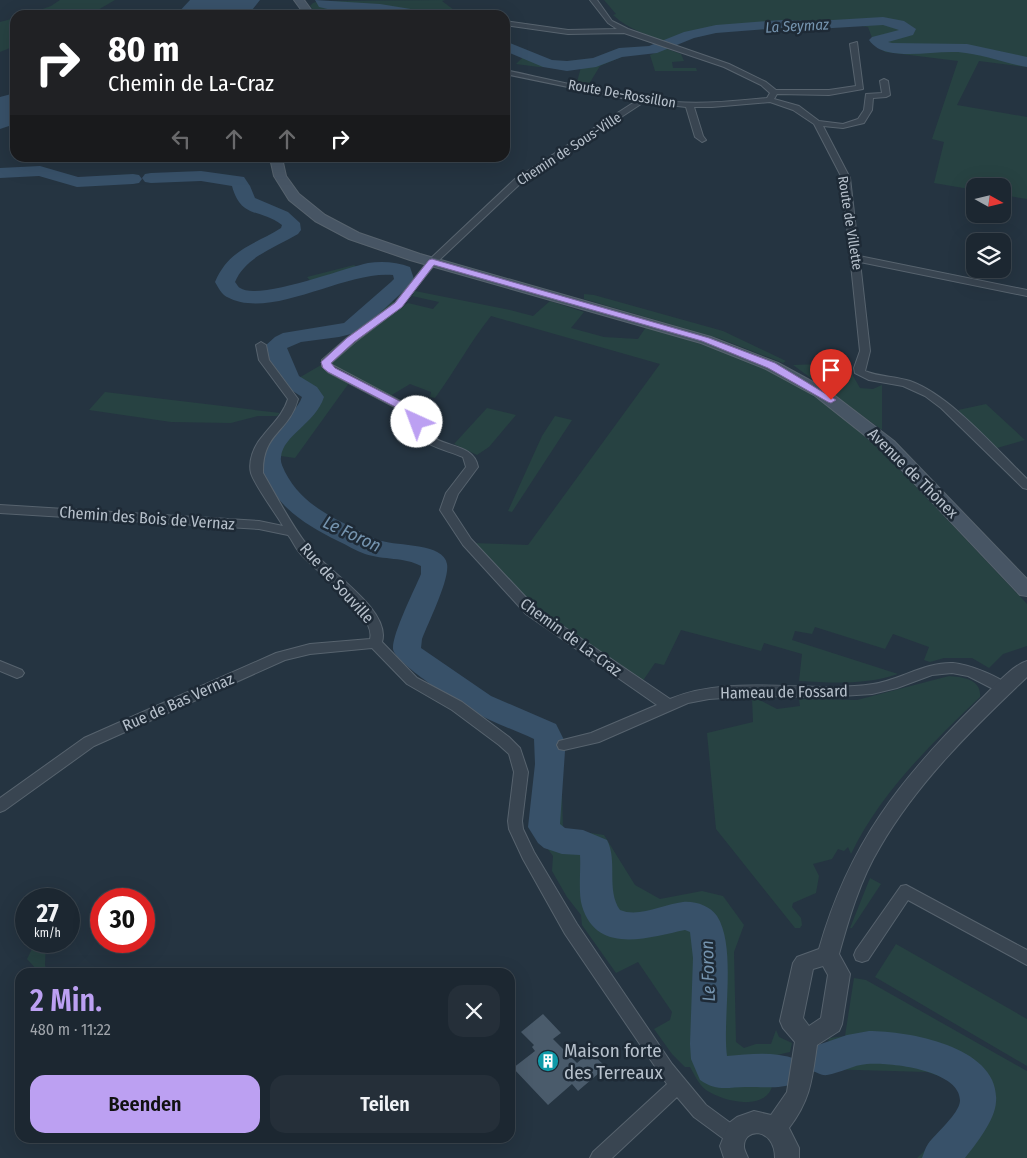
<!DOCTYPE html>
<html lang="de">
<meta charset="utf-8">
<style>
body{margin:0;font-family:"Fira Sans Condensed",sans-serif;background:#252f39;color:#f1f3f6;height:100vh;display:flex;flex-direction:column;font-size:19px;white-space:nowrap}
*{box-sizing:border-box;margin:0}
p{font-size:16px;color:#a0a5ab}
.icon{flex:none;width:28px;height:28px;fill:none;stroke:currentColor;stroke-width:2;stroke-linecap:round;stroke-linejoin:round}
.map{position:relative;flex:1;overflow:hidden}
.details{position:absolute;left:15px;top:968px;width:500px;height:175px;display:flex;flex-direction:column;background:#1c2731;border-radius:15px;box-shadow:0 5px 20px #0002,0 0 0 1px #3a444d}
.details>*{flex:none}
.banner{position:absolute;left:10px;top:10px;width:500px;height:152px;border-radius:15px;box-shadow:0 5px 20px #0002,0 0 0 1px #3a444d;background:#202124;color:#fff;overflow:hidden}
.needle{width:32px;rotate:98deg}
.fabs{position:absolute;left:966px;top:178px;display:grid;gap:10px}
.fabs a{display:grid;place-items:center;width:45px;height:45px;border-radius:10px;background:#1c2731;box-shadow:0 5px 20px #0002,0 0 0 1px #3a444d;font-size:25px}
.speed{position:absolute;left:15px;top:888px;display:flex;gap:10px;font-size:25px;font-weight:700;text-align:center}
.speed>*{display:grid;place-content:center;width:65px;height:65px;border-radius:50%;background:#1c2731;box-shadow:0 5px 20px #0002,0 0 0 1px #3a444d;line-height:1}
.speed small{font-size:12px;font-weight:400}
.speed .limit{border:8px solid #d22;background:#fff;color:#111}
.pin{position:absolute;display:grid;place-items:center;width:42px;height:42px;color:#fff;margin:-51px -21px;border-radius:50% 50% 50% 0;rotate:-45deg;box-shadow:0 0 5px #0007}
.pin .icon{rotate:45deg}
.me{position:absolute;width:55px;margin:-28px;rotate:317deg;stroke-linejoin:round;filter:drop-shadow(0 0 4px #0008)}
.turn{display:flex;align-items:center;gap:18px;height:105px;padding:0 15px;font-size:22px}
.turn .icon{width:65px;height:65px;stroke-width:2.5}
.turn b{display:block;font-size:35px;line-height:42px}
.lanes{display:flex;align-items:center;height:48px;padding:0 15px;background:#0003;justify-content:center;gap:25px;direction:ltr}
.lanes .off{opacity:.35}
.round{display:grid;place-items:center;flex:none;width:52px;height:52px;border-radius:15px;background:#252f39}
.summary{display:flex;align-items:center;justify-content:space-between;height:85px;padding:0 15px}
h1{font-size:30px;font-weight:600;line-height:38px;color:#bca0f2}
.primary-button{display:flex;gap:10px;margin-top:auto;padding:10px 15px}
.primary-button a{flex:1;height:58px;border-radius:15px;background:#bca0f2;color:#111;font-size:20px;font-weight:600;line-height:58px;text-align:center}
.primary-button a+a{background:#252f39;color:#f1f3f6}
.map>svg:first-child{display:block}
.green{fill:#274242}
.water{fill:#385169}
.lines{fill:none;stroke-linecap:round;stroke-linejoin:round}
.river{fill:#385169;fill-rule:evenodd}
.building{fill:#4a5b6b}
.minor-casing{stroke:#57636e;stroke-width:2}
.tertiary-casing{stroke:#57636e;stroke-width:2}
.secondary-casing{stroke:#57636e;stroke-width:2}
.minor{fill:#394551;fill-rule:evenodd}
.tertiary{fill:#394551;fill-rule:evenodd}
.secondary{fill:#475564;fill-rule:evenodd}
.route{fill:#bca0f2;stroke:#7a689d}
.labels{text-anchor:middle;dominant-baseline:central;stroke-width:5;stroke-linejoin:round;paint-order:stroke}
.far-street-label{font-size:14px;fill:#b6c0cb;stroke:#1e2a36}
.far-water-label{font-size:15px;font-style:italic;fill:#7594af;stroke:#1e2a36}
.street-label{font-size:16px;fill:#b6c0cb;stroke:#1e2a36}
.water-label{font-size:18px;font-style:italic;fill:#7594af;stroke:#1e2a36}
.near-poi-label{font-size:19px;fill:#b6c0cb;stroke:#1e2a36;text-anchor:start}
</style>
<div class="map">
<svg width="1027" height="1158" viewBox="0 0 1027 1158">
<rect width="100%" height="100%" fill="#253441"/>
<path class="green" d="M 60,0 L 115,0 L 96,11 L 105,13 L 103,15 L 26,15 L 51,6 Z
M 445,0 L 442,1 L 458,13 L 473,15 L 455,15 L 435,11 L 432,15 L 318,15 L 310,6 L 313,3 L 319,1 Z
M 604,0 L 1027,0 L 1027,67 L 979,61 L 957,105 L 1027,117 L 1027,199 L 1003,195 L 1002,186 L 975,186 L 975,190 L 934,183 L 944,142 L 932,139 L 958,61 L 885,52 L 874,43 L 868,27 L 857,25 L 697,32 L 677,39 L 669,43 C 650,36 629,30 613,15 L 616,14 Z
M 15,18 L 15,46 L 0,52 L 0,22 Z
M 505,44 L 524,50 L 540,63 L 580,64 L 620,52 L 626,55 L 600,66 L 589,84 L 577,82 L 581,67 L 539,67 L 516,64 L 523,57 L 505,49 Z
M 665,48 L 681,54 L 684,61 L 672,62 L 673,68 L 696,68 L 697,71 L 655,71 L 650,55 L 655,53 L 652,51 Z
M 354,265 L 362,271 L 314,285 L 307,277 Z
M 415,291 L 510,310 L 533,316 L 550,301 L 584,312 L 571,328 L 604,337 L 638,339 L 646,327 C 697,342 746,358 792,383 C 844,412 884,453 925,496 C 959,532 993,568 1027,604 L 1027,646 L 1003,654 L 989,668 L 972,658 L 944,658 L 930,662 L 924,660 L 929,647 L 893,634 L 885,649 L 815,627 L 812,634 L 795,631 L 792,640 L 898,674 C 865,685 833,683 799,681 L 802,654 L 764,643 L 761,651 L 681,630 L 664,665 L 655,663 L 642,682 L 535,607 L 510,584 L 472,543 L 528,545 L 660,364 L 491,316 C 470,342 455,371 435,398 L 430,397 L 431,392 L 410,384 L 390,396 L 333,365 L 332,362 L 368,331 L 408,303 L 433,309 L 439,302 L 412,296 Z
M 584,294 L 594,295 L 723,331 L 786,361 L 783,363 L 721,339 L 584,299 Z
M 386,299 L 397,303 L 362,329 L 356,327 Z
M 850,363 L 852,374 L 860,388 L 873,389 L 882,385 L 882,430 L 793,365 Z
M 321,365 L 336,377 L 349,383 L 295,458 L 274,455 C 276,449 278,441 282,437 C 298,420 349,397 297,379 Z
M 105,392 L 280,413 L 277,416 L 258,416 L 231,423 L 171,422 L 89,410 Z
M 986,404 L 1025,440 L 997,448 L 958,410 Z
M 487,408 L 516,415 L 489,447 L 477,455 L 454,444 Z
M 555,416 L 572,420 L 512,512 L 508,511 L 542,436 Z
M 949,676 C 962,677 982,679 980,697 C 931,744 881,792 851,854 L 848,847 L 844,851 L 838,849 L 832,859 L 813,864 L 819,876 L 816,893 L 793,903 L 792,907 L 801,918 L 802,925 L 800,928 L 795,928 L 716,829 L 707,733 L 753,722 L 752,698 L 756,698 L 777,709 L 800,706 L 799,699 L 857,700 Z
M 555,750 L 561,758 L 563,829 L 604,835 L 635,885 L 660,899 L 702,891 L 723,896 L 744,925 L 734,952 L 736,1042 L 744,1048 L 756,1044 L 771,1044 L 776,1030 L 779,1037 L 792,1043 L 790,1052 L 735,1065 C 728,1063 720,1060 716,1053 C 709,1040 718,1004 718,988 C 718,968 718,909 692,907 L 645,917 L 621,915 C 596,890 625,866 602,839 L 561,833 L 555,830 L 552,825 Z
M 542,841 L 588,852 C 591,873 587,892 594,912 C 610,962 677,910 700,928 L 705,943 L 704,1006 L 699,1052 L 702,1065 L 713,1079 L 722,1082 L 773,1082 C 769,1113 724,1102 706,1090 C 699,1085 694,1074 690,1067 L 685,1067 L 672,1054 L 654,1029 L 670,1020 L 672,1012 L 638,962 L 616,973 L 582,925 L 581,915 L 567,897 L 552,871 L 553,856 Z
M 870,878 L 881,884 L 852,928 L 850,928 Z
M 29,941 L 46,941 L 45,965 L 47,972 L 39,972 L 27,959 L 33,947 Z
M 896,944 L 1027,1019 L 1027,1066 L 875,977 Z
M 854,978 L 866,980 L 1027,1071 L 1027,1158 L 917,1158 L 940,1136 L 966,1099 L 960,1083 L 927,1072 L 822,1069 L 829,1038 L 845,1036 Z"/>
<path class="water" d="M 190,0 L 260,0 L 248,15 L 176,15 Z
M 15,93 L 15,124 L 0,129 L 0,97 Z"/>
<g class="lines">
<path class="river" d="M 315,0 L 380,4 L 423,11 L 428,12 L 430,15 L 336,11 L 319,7 Z
M 883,17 L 904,21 L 916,29 L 913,35 L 888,42 L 892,43 L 967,44 L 1027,57 L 1027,67 C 1004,63 982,54 958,52 C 935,51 911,57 888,52 C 880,50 874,47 869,40 L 872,37 L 899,30 L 883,25 L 816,29 L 781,28 L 716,33 L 694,38 L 657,53 L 622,57 L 596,67 L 567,71 L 543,67 L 505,51 L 505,41 L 552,60 L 567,61 L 593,58 L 619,48 L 649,46 L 684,32 L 716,25 L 781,20 L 816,21 Z
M 40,166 L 78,177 L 133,174 L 139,175 L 142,179 L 139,183 L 133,184 L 77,187 L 39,176 L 0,178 L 0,168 Z
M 201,171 L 244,177 L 250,186 L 255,198 L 288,212 L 300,223 L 301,230 L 298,234 C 275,248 246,256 235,282 C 237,284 238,287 240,288 C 258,301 344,268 368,263 C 382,261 397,262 410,267 L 414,279 L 408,287 L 359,332 L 339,337 L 301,342 L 287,348 L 299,376 L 317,387 L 324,397 C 315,424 283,435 281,457 C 280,463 283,467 285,472 C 300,501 326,515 354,528 C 363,533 372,539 382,541 C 397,546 444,543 447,564 C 450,579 428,623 422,639 L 421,648 L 491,696 L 556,724 L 564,740 L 565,751 L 560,824 L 565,828 L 583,830 L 607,840 C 618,861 606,890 620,910 C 639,918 664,904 683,902 C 696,901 710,906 717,916 C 737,947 722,1018 727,1056 C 750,1054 774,1051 796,1059 L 801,1071 L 796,1083 C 779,1089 767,1087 749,1087 C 730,1086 719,1093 700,1080 L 691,1059 L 690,1044 L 693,958 L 690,932 L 685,930 C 650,937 597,956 582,906 C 578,893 581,870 580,855 L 562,854 L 544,848 L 538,843 L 528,827 L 535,764 L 534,739 C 513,729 490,722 471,710 C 457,703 394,662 393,649 C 392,634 414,591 421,574 L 421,566 C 405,557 383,560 365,554 C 356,551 347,545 338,541 C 306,525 278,508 263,474 C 258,465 256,459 259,449 C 267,426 294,419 302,397 L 282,384 L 271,365 L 265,346 L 275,337 L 283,333 L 344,323 L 391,282 L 394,279 L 393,275 C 345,270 271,321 227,297 C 222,295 218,287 215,282 C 229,249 254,245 281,228 L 282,225 C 259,208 241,219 232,186 L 201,181 L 151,183 L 145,182 L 142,178 L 145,174 L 151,173 Z
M 869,1031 C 909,1031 1001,1047 996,1102 C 995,1120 976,1144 965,1158 L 922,1158 C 924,1153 925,1148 928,1144 C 936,1133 959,1114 960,1101 C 961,1070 889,1062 867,1064 C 853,1065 840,1073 827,1075 C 822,1076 817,1072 812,1071 L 807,1059 L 812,1047 L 847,1035 Z"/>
</g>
<path class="building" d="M 543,1014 L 561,1033 L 553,1039 L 577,1063 L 590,1052 L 606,1067 L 578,1091 L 572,1084 L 548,1105 L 513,1068 L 535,1051 L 532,1047 L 534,1045 L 521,1032 Z"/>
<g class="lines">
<g class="minor-casing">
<path id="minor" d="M 590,0 L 597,0 L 612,21 L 628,29 L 729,64 L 766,82 L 776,90 L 829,90 L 856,86 L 850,44 L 857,42 L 863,89 L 829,95 L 777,94 L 774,99 L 799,106 L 819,121 L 843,124 L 858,119 L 864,110 L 866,94 L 882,93 L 880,81 L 884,79 L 888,81 L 890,95 L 886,97 L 873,98 L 872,110 L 864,123 L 843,128 L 823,126 L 850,178 L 859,256 L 1027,290 L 1027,296 L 860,262 L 870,351 L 865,371 C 879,377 895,376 910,381 C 950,395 995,448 1027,479 L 1027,489 L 1023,488 L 941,408 L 925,396 L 903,386 L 869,380 L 855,373 L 854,368 L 860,351 L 842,178 L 814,124 L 793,110 L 770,102 L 712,107 L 694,107 L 703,136 L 706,140 L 702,142 L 695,137 L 686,107 L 644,102 L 521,183 L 435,264 L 401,307 L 355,342 L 331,363 L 332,365 L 417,410 C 421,418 422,428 429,434 C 443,448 474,443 478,467 L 458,494 L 452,510 L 471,539 L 536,608 L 670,699 C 731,673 808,694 873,684 C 900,680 925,662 953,663 C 967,664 1004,677 1011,689 L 1009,692 L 999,692 L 968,676 L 952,673 L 932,675 L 897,688 L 872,694 L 825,697 L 755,696 L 709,699 L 688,703 L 599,742 L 564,750 L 559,749 L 557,745 L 559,741 L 591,733 L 657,705 L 526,614 L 463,545 L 440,510 L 446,493 L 466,467 L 463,457 C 433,445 419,447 408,414 L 328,372 L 322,366 L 322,360 L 347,338 L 395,303 L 429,260 L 515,179 L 636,101 L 505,74 L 505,70 C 561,82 618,96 675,102 C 706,104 737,101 767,98 L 770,93 L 761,85 L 724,67 L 624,33 L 568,34 L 505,25 L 505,21 L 568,30 L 617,29 L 608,23 Z
M 433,10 L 453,15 L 431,13 L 431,11 Z
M 261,342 L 266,345 L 269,360 L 298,399 C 289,433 262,432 263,473 C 277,497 290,523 307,545 C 325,570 392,609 382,642 L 417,678 L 462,702 L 509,737 L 520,748 L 528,772 L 522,821 L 523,829 L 534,852 L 577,924 L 672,1064 L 706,1105 L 740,1130 L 743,1136 L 740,1142 L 734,1145 L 728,1142 L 694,1117 L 677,1097 L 612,1158 L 590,1158 L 593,1152 L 667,1084 L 565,934 L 523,859 L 509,829 L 508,821 L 514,772 L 509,754 L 499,745 L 452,710 L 407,684 L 372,648 L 310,654 L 285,660 L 94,746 L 5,810 L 0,812 L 0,798 L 84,738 L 276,653 L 310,644 L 370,639 C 377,614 313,570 299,552 C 295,547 292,540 288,535 L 259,529 L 0,513 L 0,505 L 259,521 L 283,526 C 276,514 254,484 251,473 C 248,461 254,446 262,437 C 272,424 283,415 288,399 L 259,360 L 256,345 Z
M 0,661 L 22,670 L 24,673 L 22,676 L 17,678 L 0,671 Z
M 906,885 L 1027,950 L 1027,965 L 908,900 L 868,960 L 862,962 L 856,960 L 854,955 L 856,950 L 901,886 Z"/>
</g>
<g class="tertiary-casing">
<path id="tertiary" d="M 1027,661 L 1027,677 C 973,728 917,783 880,847 C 860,880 849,918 839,954 L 850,974 L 842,1024 L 839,1031 L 817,1045 C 812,1079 811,1099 789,1128 L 799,1148 L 799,1158 L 775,1158 C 775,1127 743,1127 744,1147 C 744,1150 747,1155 748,1158 L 724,1158 L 720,1146 L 729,1123 L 737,1117 L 754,1111 L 771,1115 L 787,1092 L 795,1042 L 783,1028 L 780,1021 L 793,963 L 797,957 L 819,949 C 849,843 901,778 978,702 C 990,691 1012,665 1027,661 ZM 823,966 L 828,975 L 821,1018 L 809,1026 L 803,1018 L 813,969 Z"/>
</g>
<g class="secondary-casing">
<path id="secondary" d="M 294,0 L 304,0 L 315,15 L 305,15 Z
M 270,158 L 282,158 L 286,176 L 299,194 L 325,215 L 359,233 L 420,254 L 711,337 L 778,363 L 826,389 L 894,441 L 1027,579 L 1027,596 L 1020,595 L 882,449 L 814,395 L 766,369 L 701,343 L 410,260 L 349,239 L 315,221 L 289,200 L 274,176 Z"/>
</g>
<use href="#minor" class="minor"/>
<use href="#tertiary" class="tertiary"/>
<use href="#secondary" class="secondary"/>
</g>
<path class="route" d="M 432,259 L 709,338 L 775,363 L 836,400 L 831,403 L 828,402 L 768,368 L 702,341 L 434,265 L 402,307 L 354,342 L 331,363 L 335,368 L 417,410 L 422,422 L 417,425 L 413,424 L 409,414 L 328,372 L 323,368 L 321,362 L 347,338 L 395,303 L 429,260 Z"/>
<defs>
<g id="building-disc" transform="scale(1.125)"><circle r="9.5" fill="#0f9aa8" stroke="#1e2a36"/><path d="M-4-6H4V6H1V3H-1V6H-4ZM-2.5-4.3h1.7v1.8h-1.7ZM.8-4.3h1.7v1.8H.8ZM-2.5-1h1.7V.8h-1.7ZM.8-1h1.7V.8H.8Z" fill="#fff"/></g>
</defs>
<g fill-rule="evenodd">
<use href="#building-disc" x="548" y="1061"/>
</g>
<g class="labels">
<g class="far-street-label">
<text transform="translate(622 94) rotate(10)">Route De-Rossillon</text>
<text transform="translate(569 149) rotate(-33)">Chemin de Sous-Ville</text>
<text transform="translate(850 223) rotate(81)">Route de Villette</text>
</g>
<g class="far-water-label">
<text transform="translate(797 26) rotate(-3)">La Seymaz</text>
</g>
<g class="street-label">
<text transform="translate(913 473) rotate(45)">Avenue de Thônex</text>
<text transform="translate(147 518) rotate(4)">Chemin des Bois de Vernaz</text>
<text transform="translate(337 583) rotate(48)">Rue de Souville</text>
<text transform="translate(571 637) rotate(36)">Chemin de La-Craz</text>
<text transform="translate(784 692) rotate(-1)">Hameau de Fossard</text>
<text transform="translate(178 702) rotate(-24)">Rue de Bas Vernaz</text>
</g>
<g class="water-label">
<text transform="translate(352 534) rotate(25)">Le Foron</text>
<text transform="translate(708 971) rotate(-92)">Le Foron</text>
</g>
<g class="near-poi-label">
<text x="564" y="1050">Maison forte<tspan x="564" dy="22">des Terreaux</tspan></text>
</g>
</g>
</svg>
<div class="fabs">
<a><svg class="needle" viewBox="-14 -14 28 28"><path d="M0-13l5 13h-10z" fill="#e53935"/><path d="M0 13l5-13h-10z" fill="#a0a5ab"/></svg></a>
<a><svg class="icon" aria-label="layers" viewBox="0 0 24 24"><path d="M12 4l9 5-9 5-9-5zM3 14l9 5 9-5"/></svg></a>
</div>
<div class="speed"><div>27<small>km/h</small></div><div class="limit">30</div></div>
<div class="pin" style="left:831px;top:400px;background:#d93025"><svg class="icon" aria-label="arrive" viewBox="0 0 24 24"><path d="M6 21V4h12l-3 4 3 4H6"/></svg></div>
<svg class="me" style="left:417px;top:422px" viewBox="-20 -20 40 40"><circle r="19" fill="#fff"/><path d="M0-13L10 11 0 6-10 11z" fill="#bca0f2"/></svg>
<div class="banner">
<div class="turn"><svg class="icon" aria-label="right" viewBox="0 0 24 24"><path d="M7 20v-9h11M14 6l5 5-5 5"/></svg><div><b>80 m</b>Chemin de La-Craz</div></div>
<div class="lanes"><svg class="icon off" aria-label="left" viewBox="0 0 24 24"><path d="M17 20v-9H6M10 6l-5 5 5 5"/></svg><svg class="icon off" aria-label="ahead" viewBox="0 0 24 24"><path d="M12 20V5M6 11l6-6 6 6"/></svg><svg class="icon off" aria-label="ahead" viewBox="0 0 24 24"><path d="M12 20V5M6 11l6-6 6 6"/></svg><svg class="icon" aria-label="right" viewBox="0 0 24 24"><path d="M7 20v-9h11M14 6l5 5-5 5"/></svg></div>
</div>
<section class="details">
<div class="summary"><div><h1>2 Min.</h1><p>480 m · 11:22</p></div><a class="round"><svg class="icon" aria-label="close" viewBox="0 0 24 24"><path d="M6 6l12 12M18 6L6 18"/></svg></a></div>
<div class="primary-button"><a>Beenden</a><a>Teilen</a></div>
</section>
</div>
